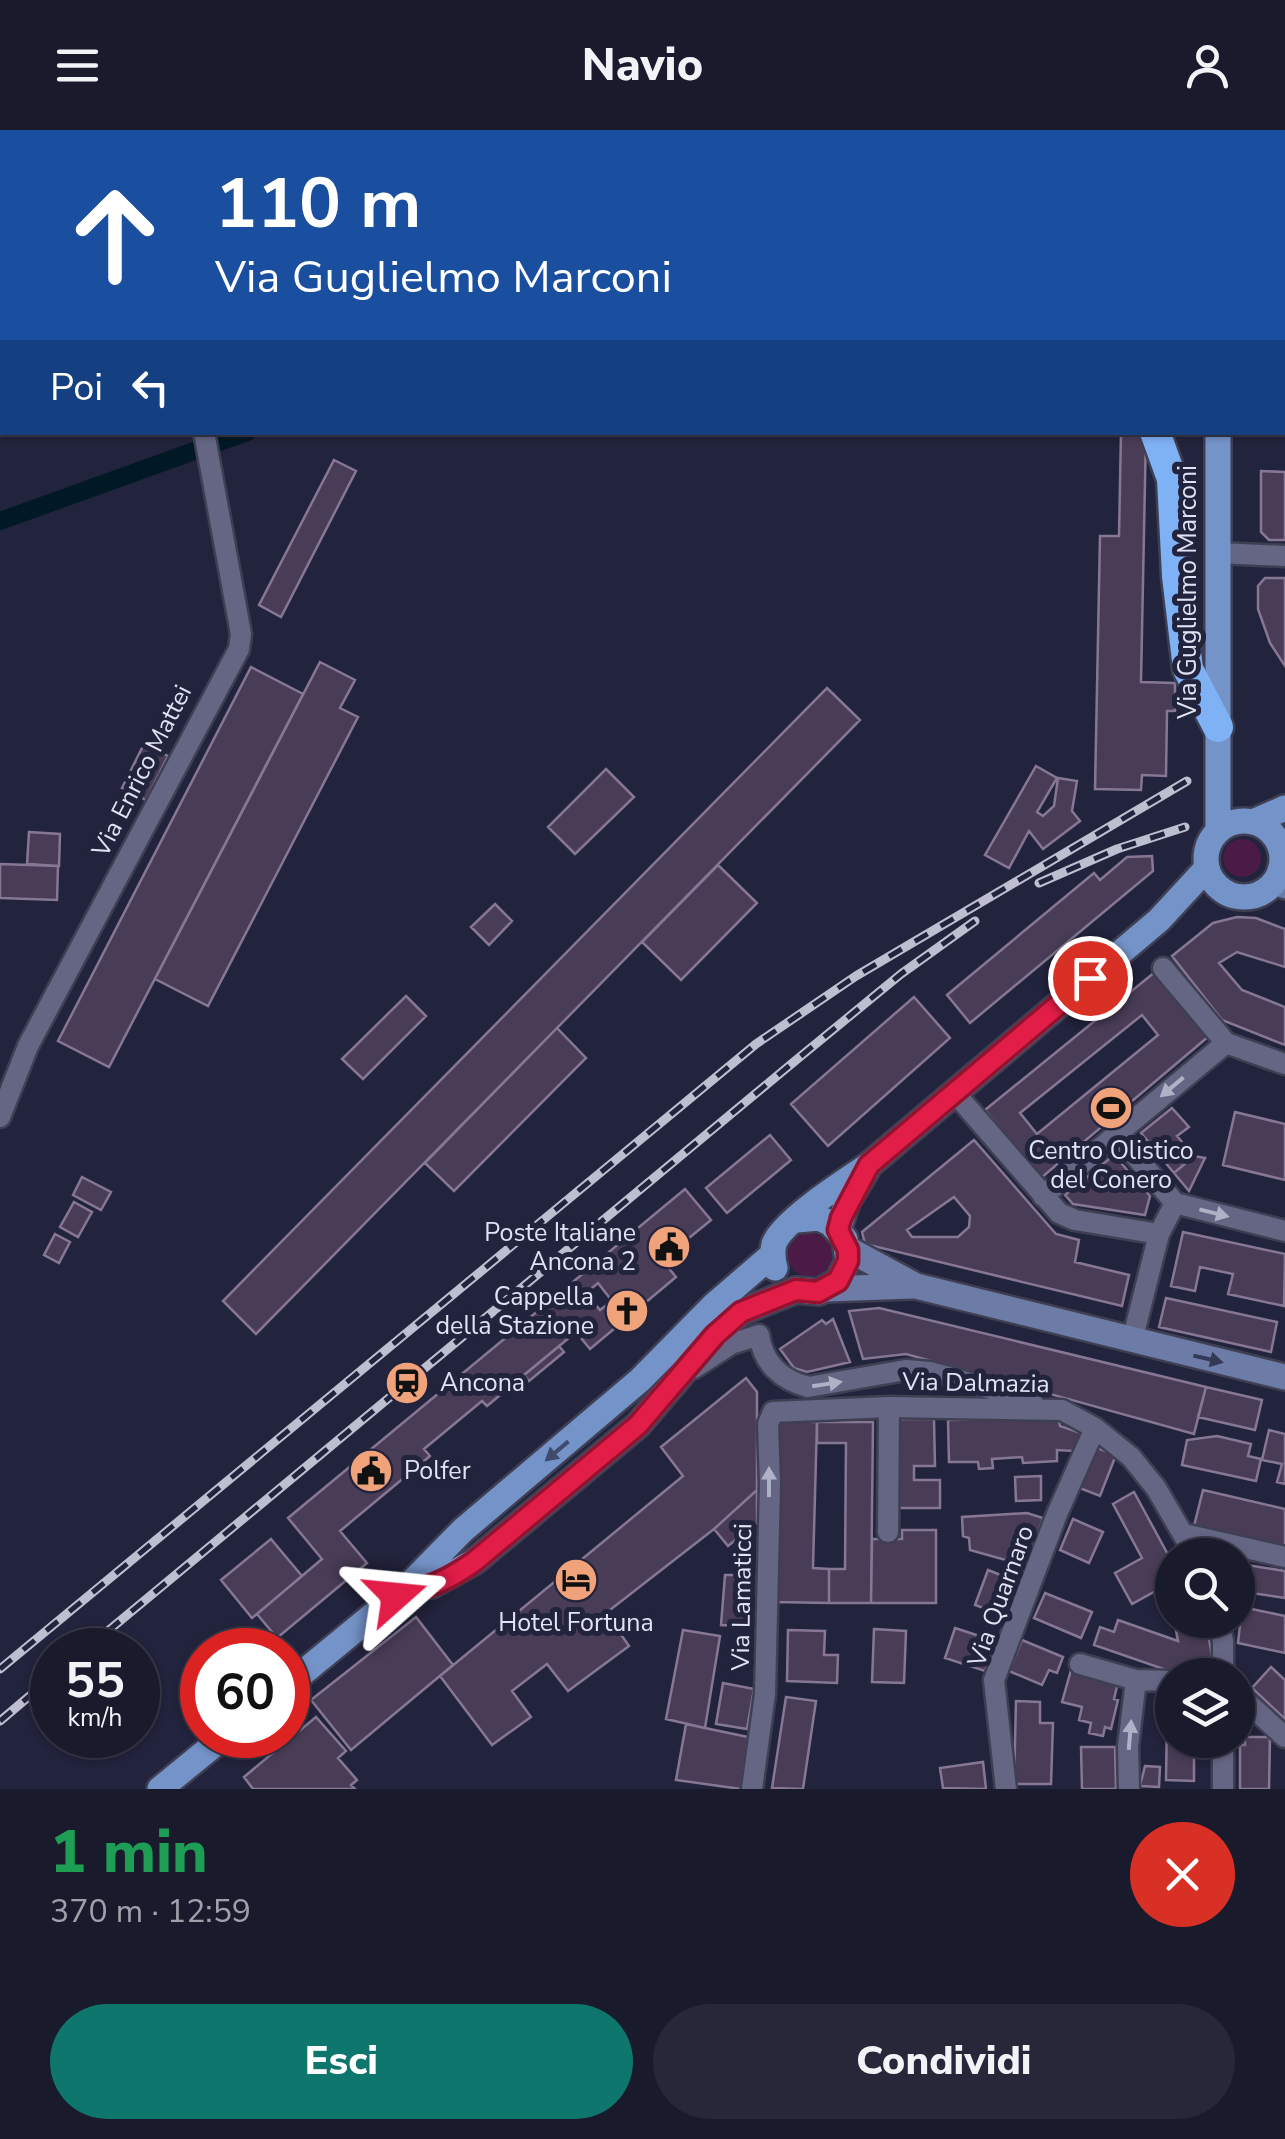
<!DOCTYPE html>
<html lang="it">
<meta charset="utf-8">
<style>
body{margin:0;font-family:"Nunito Sans",sans-serif;background:#272739;color:#f1f3f6;height:100vh;display:flex;flex-direction:column;font-size:38px;white-space:nowrap}
*{box-sizing:border-box;margin:0}
p{font-size:32px;color:#9fa1aa}
.icon{flex:none;width:55px;height:55px;fill:none;stroke:currentColor;stroke-width:2;stroke-linecap:round;stroke-linejoin:round}
.map{position:relative;height:1659px;overflow:hidden}
.side{display:flex;flex-direction:column;background:#1a1a2d;flex:1}
.side>*{flex:none}
.hud{position:absolute;left:0px;top:0px;width:1285px;height:305px;box-shadow:0 2px 8px #0004,0 0 0 2px #383849;background:#1a4fa0;color:#fff;overflow:hidden}
.tools{position:absolute;left:1155px;top:1408px;display:grid;gap:20px}
.tools a{display:grid;place-items:center;width:100px;height:100px;border-radius:50%;background:#1a1a2d;box-shadow:0 2px 8px #0004,0 0 0 2px #383849;font-size:50px}
.speed{position:absolute;left:30px;top:1498px;display:flex;gap:20px;font-size:50px;font-weight:700;text-align:center}
.speed>*{display:grid;place-content:center;width:130px;height:130px;border-radius:50%;background:#1a1a2d;box-shadow:0 2px 8px #0004,0 0 0 2px #383849;line-height:1}
.speed small{font-size:25px;font-weight:400}
.speed .limit{border:15px solid #d22;background:#fff;color:#111}
.pin{position:absolute;display:grid;place-items:center;width:85px;height:85px;color:#fff;margin:-42px;border:5px solid #fff;border-radius:50%;box-shadow:0 2px 10px #0007}
.me{position:absolute;width:110px;margin:-55px;rotate:72deg;stroke-linejoin:round;filter:drop-shadow(0 0 8px #0008)}
.turn{display:flex;align-items:center;gap:35px;height:210px;padding:0 50px;font-size:45px}
.turn .icon{width:130px;height:130px;stroke-width:2.5}
.turn b{display:block;font-size:70px;line-height:85px}
.then{display:flex;align-items:center;height:95px;padding:0 50px;background:#0003;gap:20px;font-size:38px}
.round{display:grid;place-items:center;flex:none;width:105px;height:105px;border-radius:52px;background:#272739}
.head{display:flex;align-items:center;justify-content:space-between;height:170px;padding:0 50px}
h1{font-size:60px;font-weight:800;line-height:75px;color:#1e9e55}
.primary-button{display:flex;gap:20px;margin-top:auto;padding:20px 50px}
.primary-button a{flex:1;height:115px;border-radius:60px;background:#0f766e;color:#fff;font-size:40px;font-weight:800;line-height:115px;text-align:center}
.primary-button a+a{background:#272739;color:#f1f3f6}
header{display:flex;justify-content:space-between;align-items:center;height:130px;padding:0 50px;background:#1a1a2d;font-size:45px;font-weight:800}
.map>svg:first-child{display:block}
.green{fill:#4c1a47}
.lines{fill:none;stroke-linecap:round;stroke-linejoin:round}
.canal{stroke:#001925;stroke-width:18}
.building{fill:#493c56;stroke:#867895;stroke-width:2.5;fill-rule:evenodd}
.street-casing{stroke:#3f3f54;stroke-width:25}
.secondary-casing{stroke:#3f3f54;stroke-width:30}
.primary-casing{stroke:#3f3f54;stroke-width:30}
.highway-casing{stroke:#3f3f54;stroke-width:35}
.street{stroke:#646684;stroke-width:20}
.secondary{stroke:#6c7ca6;stroke-width:25}
.primary{stroke:#7493c8;stroke-width:25}
.highway{stroke:#7fb1f5;stroke-width:30}
.rail-casing{stroke:#bdbfd1;stroke-width:9}
.rail{stroke:#22233c;stroke-width:5;stroke-dasharray:15;stroke-linecap:butt}
.oneway{fill:#afb1c7}
.oneway2{fill:#343956}
.oneway3{fill:#3f4a6d}
.route-casing{stroke:#92132f;stroke-width:25}
.route{stroke:#e11d48;stroke-width:18}
.labels{text-anchor:middle;dominant-baseline:central;stroke-width:10;stroke-linejoin:round;paint-order:stroke}
.street-label{font-size:25px;fill:#e1e3f4;stroke:#22233c}
.poi-label{font-size:25px;fill:#e1e3f4;stroke:#22233c}
</style>
<header><svg class="icon" aria-label="menu" viewBox="0 0 24 24"><path d="M4 6h16M4 12h16M4 18h16"/></svg>Navio<svg class="icon" aria-label="person" viewBox="0 0 24 24"><circle cx="12" cy="8" r="4"/><path d="M4 21q1-7 8-7t8 7"/></svg></header>
<div class="map">
<svg width="1285" height="1659" viewBox="0 0 1285 1659">
<rect width="100%" height="100%" fill="#22233c"/>
<path class="green" d="M1223 728a19 19 0 1 1 38 0a19 19 0 1 1-38 0Z
M788 1125a22 22 0 1 1 44 0a22 22 0 1 1-44 0Z"/>
<g class="lines">
<path class="canal" d="M 0,391 L 247,302"/>
</g>
<path class="building" d="M 1282,15 L 1285,15 L 1285,132 L 1282,132 Z
M 0,77 L 2,77 L 2,214 L 0,214 Z
M 1121,302 L 1146,302 L 1141,552 L 1175,553 L 1175,581 L 1167,581 L 1166,646 L 1142,645 L 1141,660 L 1095,659 L 1100,406 L 1119,406 Z
M 334,330 L 356,341 L 281,487 L 259,475 Z
M 1261,341 L 1285,342 L 1285,410 L 1269,410 L 1261,402 Z
M 1265,448 L 1285,448 L 1285,536 L 1270,513 L 1258,479 L 1258,456 Z
M 320,532 L 355,550 L 340,578 L 358,587 L 208,876 L 155,849 Z
M 251,537 L 303,564 L 109,937 L 58,911 Z
M 827,558 L 860,590 L 256,1204 L 223,1171 Z
M 144,614 L 168,626 L 146,670 L 122,658 Z
M 1036,636 L 1057,648 L 1037,682 L 1043,686 L 1054,676 L 1058,648 L 1077,651 L 1072,681 L 1080,691 L 1043,719 L 1029,701 L 1009,738 L 985,725 Z
M 606,639 L 634,667 L 575,724 L 548,697 Z
M 29,702 L 60,704 L 59,736 L 27,734 Z
M 1152,726 L 1153,741 L 970,893 L 947,865 L 1094,743 L 1100,750 L 1127,727 Z
M 0,734 L 58,736 L 57,770 L 0,768 Z
M 718,735 L 757,773 L 681,850 L 642,812 Z
M 495,774 L 512,791 L 489,815 L 471,797 Z
M 1237,787 L 1256,788 L 1285,799 L 1285,837 L 1237,822 L 1219,833 L 1242,860 L 1285,877 L 1285,915 L 1222,890 L 1172,826 L 1213,793 Z
M 1155,842 L 1209,906 L 1041,1048 L 985,980 ZM 1142,885 L 1158,905 L 1037,1004 L 1020,983 Z
M 406,866 L 426,886 L 363,949 L 342,929 Z
M 914,867 L 950,908 L 828,1016 L 791,974 Z
M 557,898 L 586,928 L 454,1061 L 425,1033 Z
M 1172,978 L 1189,997 L 1177,1006 L 1194,1026 L 1174,1043 L 1141,1003 Z
M 1235,982 L 1285,994 L 1285,1050 L 1223,1035 Z
M 770,1005 L 791,1030 L 727,1083 L 706,1058 Z
M 974,1010 L 1056,1104 L 1079,1110 L 1075,1132 L 1129,1145 L 1122,1176 L 865,1114 L 862,1102 ZM 954,1067 L 970,1086 L 969,1097 L 958,1107 L 912,1107 L 907,1100 Z
M 1114,1025 L 1150,1066 L 1145,1085 L 1073,1074 L 1065,1065 Z
M 1194,1026 L 1205,1028 L 1189,1061 L 1174,1043 Z
M 82,1047 L 111,1062 L 101,1080 L 73,1065 Z
M 685,1059 L 711,1090 L 662,1130 L 676,1147 L 590,1219 L 576,1202 L 487,1276 L 482,1271 L 424,1319 L 430,1326 L 340,1401 L 367,1433 L 277,1508 L 257,1484 L 322,1429 L 288,1388 ZM 598,1153 L 612,1171 L 600,1180 L 586,1163 Z
M 74,1072 L 92,1082 L 78,1107 L 60,1097 Z
M 1183,1102 L 1285,1124 L 1284,1176 L 1228,1164 L 1233,1144 L 1200,1137 L 1195,1161 L 1171,1156 Z
M 55,1104 L 70,1112 L 59,1133 L 44,1125 Z
M 1166,1168 L 1277,1192 L 1271,1222 L 1159,1197 Z
M 879,1178 L 1206,1257 L 1194,1304 L 906,1224 L 863,1229 L 849,1181 Z
M 833,1189 L 850,1232 L 807,1242 L 794,1238 L 780,1219 L 822,1190 L 826,1194 Z
M 559,1216 L 564,1222 L 529,1251 L 524,1245 Z
M 746,1248 L 757,1262 L 757,1360 L 714,1399 L 606,1483 L 629,1516 L 568,1561 L 547,1534 L 512,1561 L 531,1587 L 492,1615 L 440,1546 L 683,1346 L 661,1317 Z
M 1206,1257 L 1262,1270 L 1255,1300 L 1198,1287 Z
M 896,1289 L 934,1289 L 935,1336 L 914,1336 L 914,1350 L 940,1350 L 940,1378 L 896,1378 Z
M 1019,1289 L 1059,1291 L 1060,1296 L 1081,1303 L 1074,1321 L 1057,1320 L 1057,1331 L 1023,1333 L 1022,1327 L 992,1329 L 993,1338 L 979,1339 L 978,1332 L 949,1332 L 948,1290 Z
M 779,1291 L 817,1292 L 813,1438 L 829,1439 L 829,1473 L 774,1472 Z
M 817,1292 L 873,1292 L 871,1473 L 829,1473 L 829,1439 L 845,1439 L 846,1313 L 817,1313 Z
M 1269,1300 L 1285,1304 L 1285,1354 L 1277,1352 L 1282,1334 L 1262,1330 Z
M 1217,1306 L 1251,1314 L 1248,1326 L 1261,1329 L 1256,1351 L 1182,1335 L 1187,1310 Z
M 1092,1316 L 1116,1325 L 1100,1366 L 1077,1357 Z
M 1041,1346 L 1041,1370 L 1016,1371 L 1015,1347 Z
M 757,1360 L 757,1393 L 728,1416 L 714,1399 Z
M 1203,1360 L 1285,1379 L 1285,1418 L 1194,1396 Z
M 1134,1362 L 1172,1432 L 1172,1445 L 1156,1454 L 1159,1459 L 1132,1474 L 1115,1443 L 1142,1428 L 1113,1374 Z
M 1027,1383 L 1043,1388 L 1027,1436 L 970,1420 L 969,1408 L 963,1406 L 962,1387 Z
M 1073,1389 L 1103,1402 L 1089,1433 L 1060,1420 Z
M 902,1400 L 936,1400 L 936,1473 L 871,1473 L 872,1409 L 902,1409 Z
M 271,1409 L 302,1446 L 252,1488 L 221,1450 Z
M 1241,1434 L 1285,1441 L 1285,1468 L 1238,1461 Z
M 988,1440 L 1021,1453 L 1008,1487 L 975,1475 Z
M 725,1445 L 758,1445 L 757,1497 L 721,1495 Z
M 1045,1463 L 1092,1482 L 1081,1508 L 1034,1488 Z
M 1242,1477 L 1285,1486 L 1285,1523 L 1238,1513 Z
M 416,1487 L 453,1535 L 351,1620 L 311,1570 Z
M 1118,1490 L 1178,1511 L 1174,1490 L 1206,1490 L 1212,1527 L 1202,1529 L 1203,1538 L 1175,1543 L 1094,1515 L 1100,1497 L 1114,1502 Z
M 955,1498 L 995,1511 L 985,1541 L 945,1528 Z
M 874,1499 L 906,1501 L 904,1553 L 872,1552 Z
M 683,1500 L 720,1506 L 705,1598 L 666,1589 Z
M 788,1500 L 825,1501 L 824,1525 L 838,1525 L 837,1553 L 787,1551 Z
M 1022,1510 L 1063,1527 L 1057,1543 L 1049,1540 L 1042,1555 L 1009,1541 Z
M 1271,1537 L 1285,1550 L 1285,1589 L 1252,1558 Z
M 1071,1540 L 1118,1552 L 1114,1569 L 1118,1570 L 1111,1599 L 1105,1597 L 1103,1606 L 1089,1603 L 1091,1593 L 1079,1590 L 1082,1577 L 1062,1572 Z
M 723,1553 L 754,1559 L 747,1599 L 716,1594 Z
M 786,1567 L 816,1571 L 803,1659 L 772,1658 Z
M 1016,1571 L 1040,1572 L 1040,1593 L 1053,1593 L 1051,1654 L 1014,1654 Z
M 1167,1585 L 1172,1585 L 1172,1610 L 1194,1610 L 1194,1651 L 1166,1650 Z
M 316,1587 L 346,1621 L 338,1628 L 357,1650 L 351,1655 L 355,1659 L 253,1659 L 244,1647 Z
M 686,1594 L 748,1607 L 741,1659 L 676,1650 Z
M 1245,1607 L 1270,1607 L 1269,1659 L 1240,1659 L 1240,1615 L 1245,1615 Z
M 1081,1617 L 1115,1617 L 1116,1659 L 1082,1659 Z
M 983,1632 L 986,1659 L 943,1658 L 940,1638 Z
M 1145,1636 L 1160,1637 L 1159,1657 L 1140,1656 Z"/>
<g class="lines">
<g class="street-casing">
<path id="street" d="M 1282,165 L 1285,166
M 1219,423 L 1285,426
M 1163,838 L 1226,913
M 954,962 L 1059,1083 L 1075,1090 L 1159,1104 L 1175,1073 L 1285,1101
M 0,987 L 28,916 L 239,519 L 241,504 L 204,302
M 1117,1004 L 1175,1073
M 1043,1066 L 1226,913 L 1285,934
M 1132,1211 L 1159,1104
M 694,1238 L 731,1214 L 759,1205 C 763,1233 781,1250 808,1257 L 906,1240 L 930,1242 L 1032,1270
M 888,1402 L 889,1277
M 1184,1404 L 1285,1427
M 1218,1490 L 1223,1511 L 1223,1545
M 1080,1534 L 1136,1550 L 1172,1551
M 1238,1564 L 1285,1607
M 752,1659 L 765,1564 L 770,1354 L 768,1294 L 773,1282 L 889,1277 L 1062,1280 L 1095,1298 L 1131,1327 L 1156,1358 L 1195,1425
M 1006,1659 L 994,1550 L 1057,1384 L 1095,1298
M 1129,1659 L 1128,1616 L 1136,1550
M 1223,1659 L 1223,1610"/>
</g>
<g class="secondary-casing">
<path id="secondary" d="M 156,0 L 159,2
M 187,0 L 187,2
M 208,0 L 211,2
M 402,2 L 404,0
M 1280,740 L 1285,756
M 848,1119 L 916,1156 L 1285,1247
M 827,1159 L 911,1156"/>
</g>
<g class="primary-casing">
<path id="primary" d="M 1227,2 L 1227,0
M1206 729a38 38 0 1 1 76 0a38 38 0 1 1-76 0Z
M 1253,692 L 1285,678
M 1218,701 L 1218,302
M 838,1100 L 847,1072 L 866,1041
M 775,1138 C 773,1130 772,1122 774,1114 C 782,1091 848,1049 869,1035 L 1159,790 L 1207,738
M 407,1457 L 432,1455 L 475,1431 L 638,1295 L 715,1205 L 741,1182 L 796,1160 L 819,1162 L 838,1151 L 848,1131 L 845,1109 L 830,1093 L 819,1088 L 797,1090
M 288,1555 L 407,1457 L 463,1400 L 640,1250 L 713,1176 L 772,1125
M 160,1659 L 226,1605"/>
</g>
<g class="highway-casing">
<path id="highway" d="M 469,0 L 489,2
M 628,0 L 640,2
M 96,2 L 102,0
M 0,25 L 2,25
M 1282,255 L 1285,256
M 0,272 L 2,273
M 1282,285 L 1285,286
M 1155,302 L 1172,349 L 1177,446 L 1188,539 L 1218,597"/>
</g>
<use href="#street" class="street"/>
<use href="#secondary" class="secondary"/>
<use href="#primary" class="primary"/>
<use href="#highway" class="highway"/>
<g class="rail-casing">
<path id="rail" d="M 1039,753 L 1117,719 L 1185,697
M 85,1520 L 801,926 L 901,844 L 975,791
M 0,1539 L 756,914 L 856,846 L 1187,651
M 0,1591 L 52,1547"/>
</g>
<use href="#rail" class="rail"/>
</g>
<defs><path id="oneway-solid" d="M-6-.8H1V-3.2L6.5 0L1 3.2V.8H-6Z" transform="scale(2.5)"/></defs>
<g class="oneway">
<use href="#oneway-solid" transform="translate(1172 957) rotate(140)"/>
<use href="#oneway-solid" transform="translate(1214 1083) rotate(14)"/>
<use href="#oneway-solid" transform="translate(827 1254) rotate(-9)"/>
<use href="#oneway-solid" transform="translate(769 1352) rotate(-90)"/>
<use href="#oneway-solid" transform="translate(1130 1605) rotate(-85)"/>
</g>
<use class="oneway2" href="#oneway-solid" transform="translate(1208 1229) rotate(13)"/>
<use class="oneway3" href="#oneway-solid" transform="translate(557 1321) rotate(140)"/>
<g class="lines">
<g class="route-casing">
<path id="route" d="M 396,1466 C 408,1456 415,1459 429,1456 C 445,1451 461,1441 475,1431 L 638,1295 L 715,1205 L 741,1182 L 796,1160 L 818,1162 L 838,1151 L 848,1131 L 848,1120 L 838,1100 L 841,1088 L 869,1035 L 1090,848"/>
</g>
<use href="#route" class="route"/>
</g>
<defs>
<g id="stadium-disc" transform="scale(2.25)"><circle r="9.5" fill="#f0a27a" stroke="#22233c"/><path d="M0-5a6.5 5 0 1 0 0 10a6.5 5 0 1 0 0-10ZM-3.5-1.8h7v3.6h-7Z" fill="#111"/></g>
<g id="civic-disc" transform="scale(2.25)"><circle r="9.5" fill="#f0a27a" stroke="#22233c"/><path d="M-.6-6.5H3V-4.5H.6V-3L4-1V1h2V6H-6V1h2V-1L-.6-3ZM-1.2 2.5V6h2.4V2.5Z" fill="#111"/></g>
<g id="church-disc" transform="scale(2.25)"><circle r="9.5" fill="#f0a27a" stroke="#22233c"/><path d="M-1.2-6h2.4v3.5h3.3v2.4h-3.3V6h-2.4V-.1h-3.3v-2.4h3.3Z" fill="#111"/></g>
<g id="station-disc" transform="scale(2.25)"><circle r="9.5" fill="#f0a27a" stroke="#22233c"/><path d="M-3-6H3Q5-6 5-4V2Q5 4 3 4L4.5 6H3L1.5 4h-3L-3 6H-4.5L-3 4Q-5 4-5 2V-4Q-5-6-3-6ZM-3.5-4v3h7v-3ZM-3.5 1v1.5H-2V1ZM2 1v1.5H3.5V1Z" fill="#111"/></g>
<g id="hotel-disc" transform="scale(2.25)"><circle r="9.5" fill="#f0a27a" stroke="#22233c"/><path d="M-6-4.5h1.5V1H6V5H4.5V3h-9V5H-6ZM-4 0a1.8 1.8 0 1 1 3.6 0ZM.5 0V-2.5h3Q6-2.5 6 0Z" fill="#111"/></g>
</defs>
<g fill-rule="evenodd">
<use href="#stadium-disc" x="1111" y="978"/>
<use href="#civic-disc" x="669" y="1117"/>
<use href="#church-disc" x="627" y="1181"/>
<use href="#station-disc" x="407" y="1253"/>
<use href="#civic-disc" x="371" y="1341"/>
<use href="#hotel-disc" x="576" y="1450"/>
</g>
<g class="labels">
<g class="street-label">
<text transform="translate(1188 462) rotate(-90)">Via Guglielmo Marconi</text>
<text transform="translate(142 641) rotate(-63)">Via Enrico Mattei</text>
<text transform="translate(976 1253) rotate(1)">Via Dalmazia</text>
<text transform="translate(1001 1466) rotate(-70)">Via Quarnaro</text>
<text transform="translate(742 1467) rotate(-89)">Via Lamaticci</text>
</g>
<g class="poi-label">
<text x="1111" y="1021">Centro Olistico<tspan x="1111" dy="29">del Conero</tspan></text>
<text x="636" y="1103" text-anchor="end">Poste Italiane<tspan x="636" dy="29">Ancona 2</tspan></text>
<text x="594" y="1167" text-anchor="end">Cappella<tspan x="594" dy="29">della Stazione</tspan></text>
<text x="440" y="1253" text-anchor="start">Ancona</text>
<text x="404" y="1341" text-anchor="start">Polfer</text>
<text x="576" y="1493">Hotel Fortuna</text>
</g>
</g>
</svg>
<div class="tools">
<a><svg class="icon" aria-label="search" viewBox="0 0 24 24"><circle cx="10" cy="10" r="6"/><path d="M15 15l6 6"/></svg></a>
<a><svg class="icon" aria-label="layers" viewBox="0 0 24 24"><path d="M12 4l9 5-9 5-9-5zM3 14l9 5 9-5"/></svg></a>
</div>
<div class="speed"><div>55<small>km/h</small></div><div class="limit">60</div></div>
<div class="pin" style="left:1090px;top:848px;background:#d93025"><svg class="icon" aria-label="arrive" viewBox="0 0 24 24"><path d="M6 21V4h12l-3 4 3 4H6"/></svg></div>
<svg class="me" style="left:396px;top:1466px" viewBox="-20 -20 40 40"><path d="M0-17L14 15 0 8-14 15z" fill="#e11d48" stroke="#fff" stroke-width="4"/></svg>
<div class="hud">
<div class="turn"><svg class="icon" aria-label="ahead" viewBox="0 0 24 24"><path d="M12 20V5M6 11l6-6 6 6"/></svg><div><b>110 m</b>Via Guglielmo Marconi</div></div>
<div class="then">Poi<svg class="icon" aria-label="left" viewBox="0 0 24 24"><path d="M17 20v-9H6M10 6l-5 5 5 5"/></svg></div>
</div>
</div>
<section class="side">
<div class="head"><div><h1>1 min</h1><p>370 m · 12:59</p></div><a class="round" style="background:#d93025;color:#fff"><svg class="icon" aria-label="close" viewBox="0 0 24 24"><path d="M6 6l12 12M18 6L6 18"/></svg></a></div>
<div class="primary-button"><a>Esci</a><a>Condividi</a></div>
</section>
